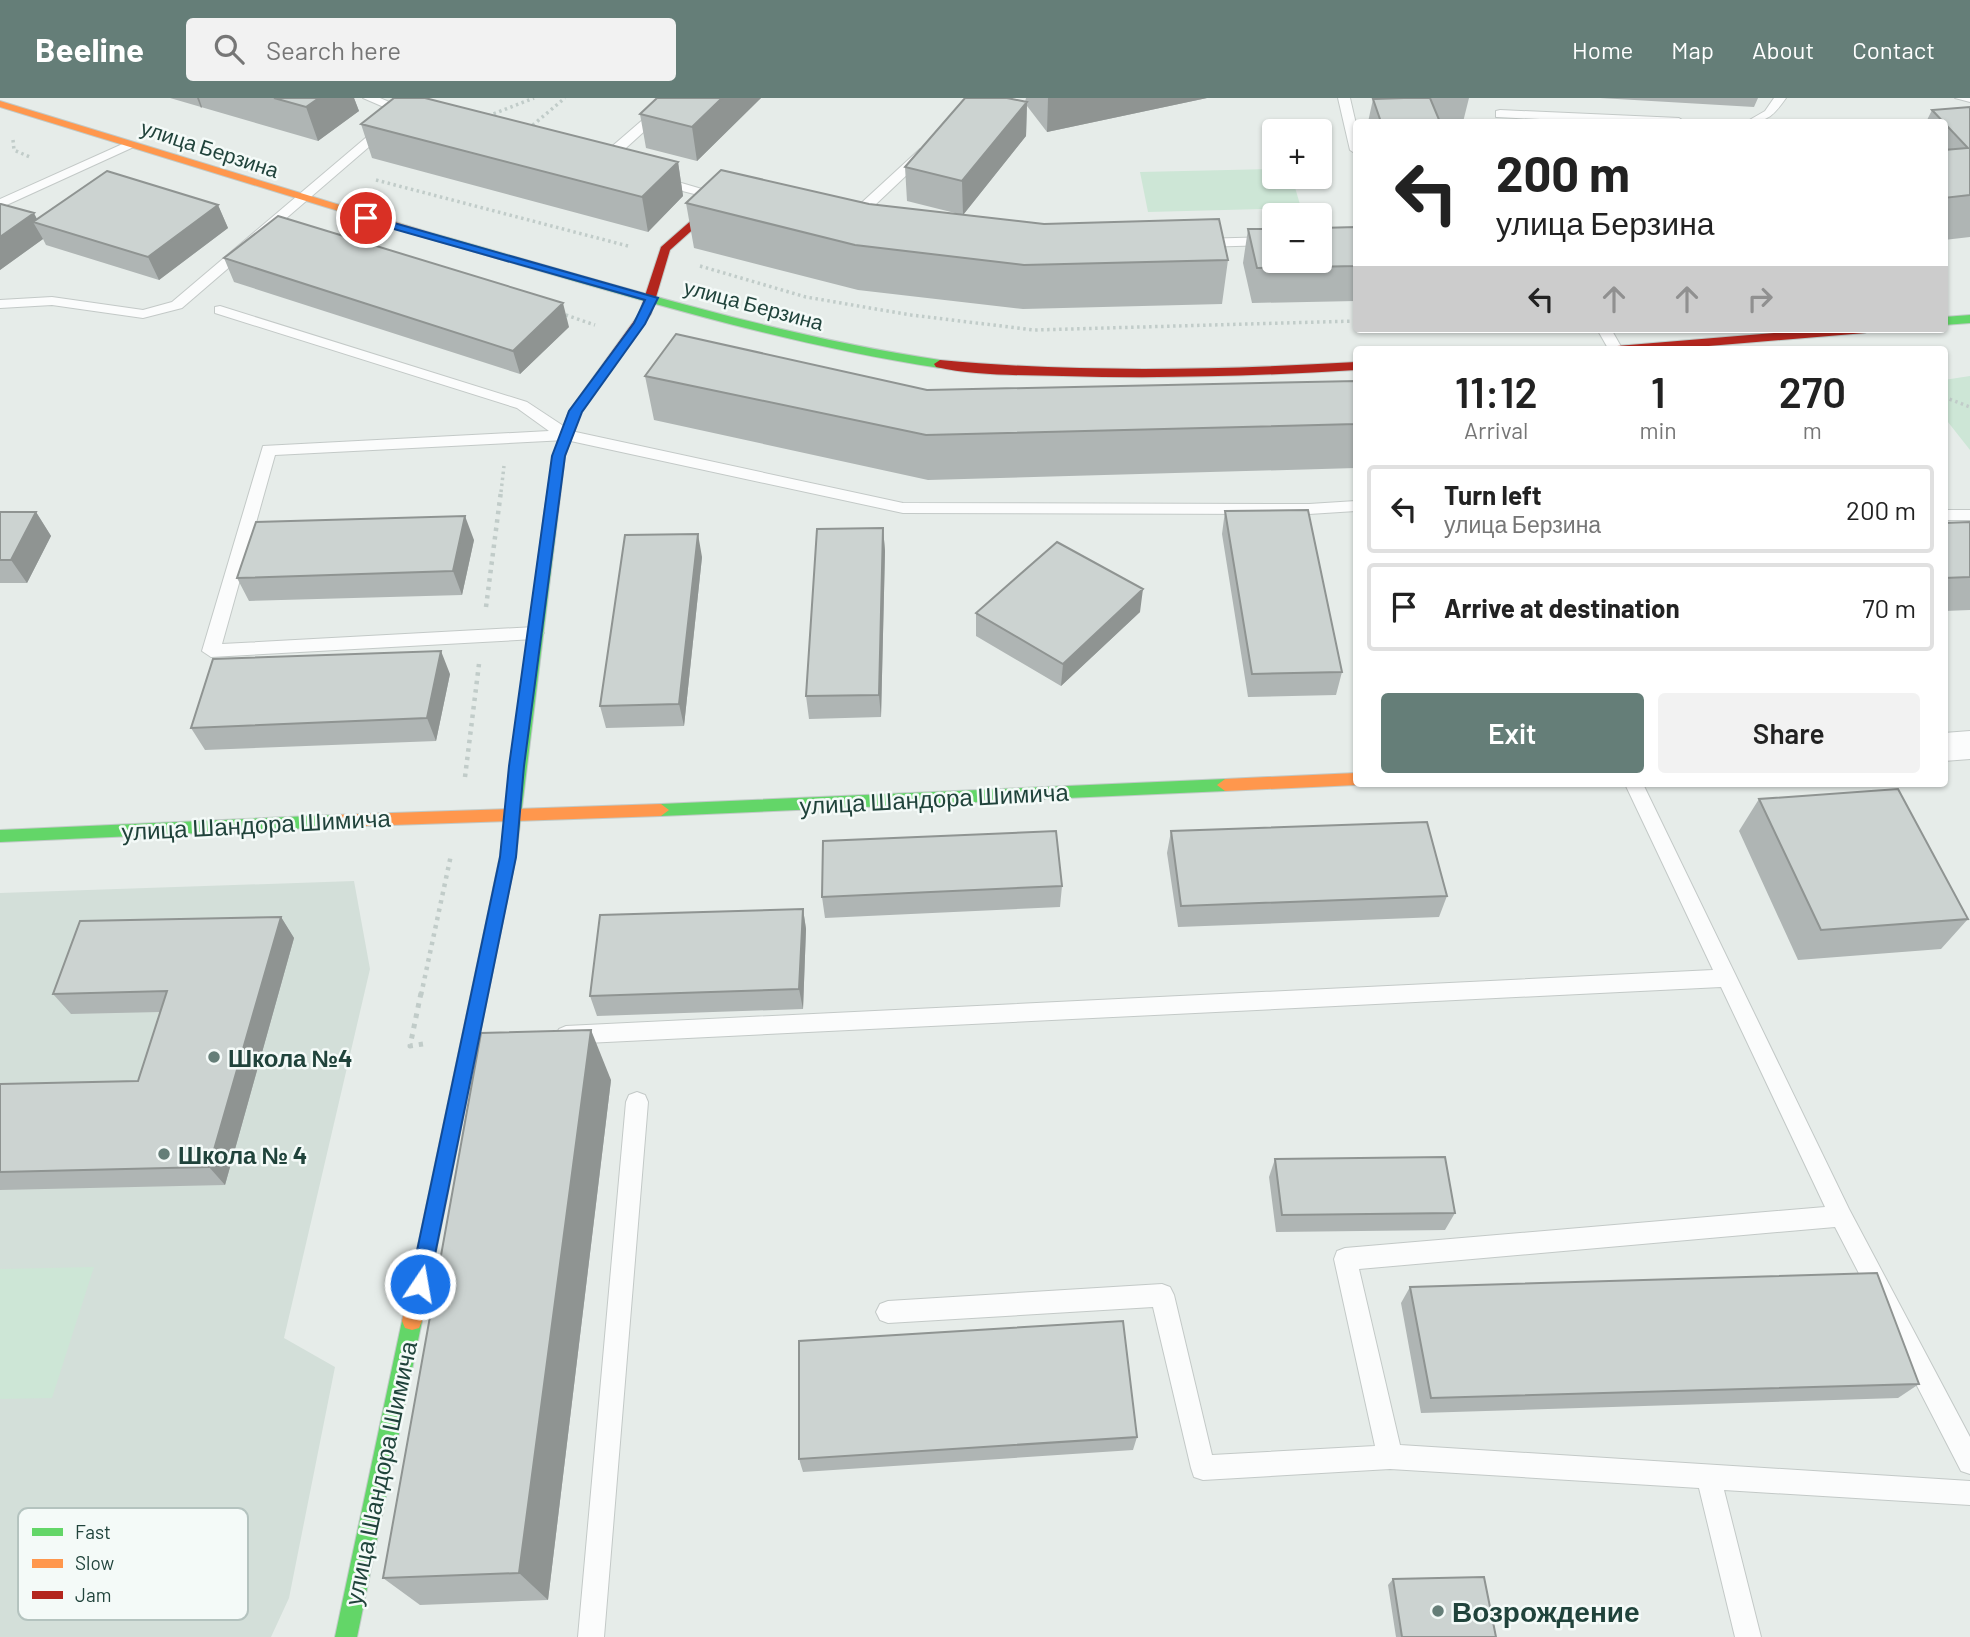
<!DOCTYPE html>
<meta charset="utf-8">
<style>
body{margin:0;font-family:Barlow,sans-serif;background:#f2f2f2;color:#222;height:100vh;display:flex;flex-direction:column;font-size:26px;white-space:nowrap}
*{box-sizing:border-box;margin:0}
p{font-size:23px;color:#767676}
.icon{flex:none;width:38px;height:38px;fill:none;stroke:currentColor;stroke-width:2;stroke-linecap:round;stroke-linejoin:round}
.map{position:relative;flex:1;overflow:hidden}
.sheet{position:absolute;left:1353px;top:248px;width:595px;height:441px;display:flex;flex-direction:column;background:#fff;border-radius:7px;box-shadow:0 2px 5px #0004}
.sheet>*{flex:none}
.guide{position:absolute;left:1353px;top:21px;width:595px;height:214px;border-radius:7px;box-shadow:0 2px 5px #0004;background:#fff;color:#222;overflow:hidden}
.fabs{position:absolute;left:1262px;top:21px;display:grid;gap:14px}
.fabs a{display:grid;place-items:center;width:70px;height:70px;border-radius:7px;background:#fff;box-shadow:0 2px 5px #0004;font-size:35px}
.pin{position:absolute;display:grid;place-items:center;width:60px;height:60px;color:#fff;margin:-30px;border:4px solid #fff;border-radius:50%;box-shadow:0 2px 7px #0007}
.me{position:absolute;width:77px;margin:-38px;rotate:12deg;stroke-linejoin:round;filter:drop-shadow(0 0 5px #0008)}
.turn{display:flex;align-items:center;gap:24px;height:147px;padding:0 28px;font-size:32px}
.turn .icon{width:91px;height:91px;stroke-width:2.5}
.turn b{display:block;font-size:49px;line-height:60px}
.lanes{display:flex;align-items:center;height:66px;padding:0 28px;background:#0003;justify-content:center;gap:35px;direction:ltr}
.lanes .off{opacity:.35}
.eta{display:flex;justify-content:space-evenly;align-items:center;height:119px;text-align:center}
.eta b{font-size:42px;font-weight:600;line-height:49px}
.primary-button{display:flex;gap:14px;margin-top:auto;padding:14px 28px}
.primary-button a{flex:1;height:80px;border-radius:7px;background:#657e78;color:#fff;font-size:28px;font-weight:600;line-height:80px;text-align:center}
.primary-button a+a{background:#f2f2f2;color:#222}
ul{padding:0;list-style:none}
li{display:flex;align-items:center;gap:21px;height:88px;margin:0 14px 10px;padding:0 14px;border:4px solid #e0e0e0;border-radius:7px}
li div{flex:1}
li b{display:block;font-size:26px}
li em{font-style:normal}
header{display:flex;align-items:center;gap:42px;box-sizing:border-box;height:98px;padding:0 35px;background:#657e78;color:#fff}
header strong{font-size:33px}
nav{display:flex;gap:38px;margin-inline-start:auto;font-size:24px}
.search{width:490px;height:63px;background:#f2f2f2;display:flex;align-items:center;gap:18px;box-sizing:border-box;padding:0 24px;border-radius:7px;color:#767676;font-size:26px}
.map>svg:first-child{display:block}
.built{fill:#d3dfd9}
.green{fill:#cde6d6}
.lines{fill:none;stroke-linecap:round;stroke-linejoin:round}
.lane-casing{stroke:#c3c9c7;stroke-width:2}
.street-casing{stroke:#c3c9c7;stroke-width:2}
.fast-casing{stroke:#c1cac7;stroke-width:2}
.slow-casing{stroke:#c1cac7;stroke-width:2}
.jam-casing{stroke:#c1cac7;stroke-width:2}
.path-far2{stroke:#c1ccc9;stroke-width:3.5;stroke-dasharray:2.5 3.5;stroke-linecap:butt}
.path-far1{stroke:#c1ccc9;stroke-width:4.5;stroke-dasharray:3.5 5;stroke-linecap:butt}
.path{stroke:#c1ccc9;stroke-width:5;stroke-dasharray:4.5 6;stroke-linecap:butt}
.lane{fill:#fbfcfc;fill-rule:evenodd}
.street{fill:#fbfcfc;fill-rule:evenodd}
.fast{fill:#63d668;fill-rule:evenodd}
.slow{fill:#ff974d;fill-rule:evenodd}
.jam{fill:#b3261e;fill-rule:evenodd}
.wall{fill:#afb5b4}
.shaded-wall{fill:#8f9492}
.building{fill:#ccd3d1;stroke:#8f9492;stroke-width:2}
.route{fill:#1a73e8;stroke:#114b97;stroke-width:2}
.poi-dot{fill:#657e78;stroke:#f4faf8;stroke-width:2.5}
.labels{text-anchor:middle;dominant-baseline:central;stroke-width:5;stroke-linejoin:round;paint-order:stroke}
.far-street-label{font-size:21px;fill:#20433b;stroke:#f4faf8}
.street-label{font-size:24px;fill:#20433b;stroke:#f4faf8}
.poi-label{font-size:24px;font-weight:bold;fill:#20433b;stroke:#f4faf8;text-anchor:start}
.near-poi-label{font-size:28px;font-weight:bold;fill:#20433b;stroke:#f4faf8;text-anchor:start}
.key{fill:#f4faf8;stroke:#b4c3bf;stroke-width:2}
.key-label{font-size:19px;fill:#20433b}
</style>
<header>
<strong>Beeline</strong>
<div class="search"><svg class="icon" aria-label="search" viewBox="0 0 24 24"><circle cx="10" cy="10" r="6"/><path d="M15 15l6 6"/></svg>Search here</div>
<nav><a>Home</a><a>Map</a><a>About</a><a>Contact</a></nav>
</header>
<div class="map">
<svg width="1970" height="1539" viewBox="0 0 1970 1539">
<rect width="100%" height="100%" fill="#e6ece9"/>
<path class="built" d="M 354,783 L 370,871 L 284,1240 L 335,1269 L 289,1500 L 271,1539 L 0,1539 L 0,795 Z"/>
<path class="green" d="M 1274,71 L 1274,79 L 1292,79 L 1301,110 L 1148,114 L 1140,74 Z
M 1970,278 L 1970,352 L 1944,319 L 1944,282 Z
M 94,1169 L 52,1300 L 0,1301 L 0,1171 Z"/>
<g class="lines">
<g class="lane-casing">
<path id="lane" d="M 363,0 L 380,0 L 417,16 L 407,19 Z
M 668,0 L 681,0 L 605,69 L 595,69 L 595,63 Z
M 1338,0 L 1350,0 L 1356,26 L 1356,56 L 1350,52 Z
M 1774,0 L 1786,0 C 1774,17 1768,24 1746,24 L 1765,13 Z
M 1955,0 L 1970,0 L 1970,4 Z
M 1500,12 L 1679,20 L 1685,24 L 1605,24 L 1496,19 L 1496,13 Z
M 382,26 L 392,29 L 182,210 L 143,220 L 52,207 L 0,210 L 0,202 L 52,199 L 143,212 L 172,204 Z
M 127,44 L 138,47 L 0,110 L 0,101 Z
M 920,51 L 931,54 L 856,125 L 846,125 L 846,119 Z
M 651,79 L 661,79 L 729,99 L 722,103 L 651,85 Z
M 1274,139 L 1274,147 L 1199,149 L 1192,145 L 1199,141 Z
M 220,208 L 527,304 L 571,333 L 903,405 L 1309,406 L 1356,403 L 1356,413 L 1309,416 L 903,415 L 566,342 L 275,357 L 222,546 L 535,529 L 544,535 L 535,541 L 211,559 L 202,553 L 263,348 L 549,333 L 517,310 L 215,215 L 215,209 Z
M 1597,231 L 1611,231 L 1623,252 L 1609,252 Z
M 1944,412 L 1970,412 L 1970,422 L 1944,422 Z
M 1625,686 L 1643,686 L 1849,1111 L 1970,1339 L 1970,1376 L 1961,1373 L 1835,1129 L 1359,1171 L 1400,1347 L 1970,1383 L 1970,1407 L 1724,1392 L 1761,1539 L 1735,1539 L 1699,1390 L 1390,1371 L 1203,1382 L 1194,1379 L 1191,1370 L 1153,1209 L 888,1225 L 880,1222 L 876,1214 L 880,1206 L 888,1203 L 1162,1186 L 1170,1189 L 1174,1197 L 1212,1357 L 1375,1348 L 1334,1161 L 1337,1153 L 1345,1150 L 1825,1109 L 1721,889 L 566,946 L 559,943 L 556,937 L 559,931 L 566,928 L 1713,872 Z
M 637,994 L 645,997 L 648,1004 L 604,1539 L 578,1539 L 626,1004 L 629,997 Z"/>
</g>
<g class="street-casing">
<path id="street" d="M 1970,633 L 1970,661 L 1944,663 L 1944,635 Z"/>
</g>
<g class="fast-casing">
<path id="fast" d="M 420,134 L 428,134 C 597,181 766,236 940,262 L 946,266 L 940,270 C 763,243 592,187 420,138 Z
M 1970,217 L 1970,225 L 1944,227 L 1944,219 Z
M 551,412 L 558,416 L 516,758 L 514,762 L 502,762 L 500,758 L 544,416 Z
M 1225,681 L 1233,687 L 1225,693 L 661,718 L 653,712 L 661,706 Z
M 333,717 L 338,719 L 341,723 L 338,727 L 333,729 L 0,744 L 0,732 Z
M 412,1214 L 419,1216 L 422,1223 L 357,1539 L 335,1539 L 402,1223 L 405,1216 Z"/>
</g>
<g class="slow-casing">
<path id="slow" d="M 0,3 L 428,134 L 430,136 L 420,138 L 0,9 Z
M 1356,675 L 1356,686 L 1359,686 L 1356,687 L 1225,693 L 1217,687 L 1225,681 Z
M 661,706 L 669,712 L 661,718 L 333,729 L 328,727 L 325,723 L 328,719 L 333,717 Z
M 508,752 L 514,754 L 516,758 L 422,1223 L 419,1230 L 412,1232 L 405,1230 L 402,1223 L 500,758 L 502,754 Z"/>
</g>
<g class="jam-casing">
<path id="jam" d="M 719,98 L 728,100 L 670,152 L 651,216 L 581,314 L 565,358 L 558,416 L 556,419 L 546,419 L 544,416 L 553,358 L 569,313 L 639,216 L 661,149 Z
M 1822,231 L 1871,231 L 1865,235 L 1661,252 L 1611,252 L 1617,248 Z
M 940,262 C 1079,275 1217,272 1356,264 L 1356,272 C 1259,278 1161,281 1063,278 C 1022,277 976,278 936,269 L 934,266 Z"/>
</g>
<path class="path-far2" d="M 488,18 L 534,0
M 528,31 L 565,0
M 13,42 L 14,52 L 32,60
M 376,82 L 628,148
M 700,168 L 806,199 L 911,217 L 1034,232 L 1356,223
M 560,215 L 595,227
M 1944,299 L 1970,309
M 501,394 L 504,368"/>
<path class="path-far1" d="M 486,509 L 501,393
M 465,679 L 479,566
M 421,897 L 451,757"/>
<path class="path" d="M 421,895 L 410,948 L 423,946"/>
<use href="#lane" class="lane"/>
<use href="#street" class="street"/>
<use href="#fast" class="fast"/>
<use href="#slow" class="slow"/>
<use href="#jam" class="jam"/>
</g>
<path class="wall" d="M 170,0 L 354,0 L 359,13 L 318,43 Z
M 657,0 L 761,0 L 697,63 L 646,50 L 640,16 Z
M 1026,0 L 1207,0 L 1047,34 L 1027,8 L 1026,38 L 963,117 L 1228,162 L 1222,206 L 1023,211 L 858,192 L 694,150 L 686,105 L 869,106 L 959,116 L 907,103 L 905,69 L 1025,4 Z
M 1384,0 L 1469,0 L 1463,24 L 1368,24 L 1373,1 Z
M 1600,0 L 1758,0 L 1754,9 Z
M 1970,9 L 1970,139 L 1944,142 L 1944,24 L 1926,24 L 1932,12 Z
M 361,26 L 678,64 L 683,98 L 648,134 L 372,60 Z
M 0,106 L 37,121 L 218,107 L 228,130 L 159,182 L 46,147 L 43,141 L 0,172 Z
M 1356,129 L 1356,203 L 1252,205 L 1243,165 L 1248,131 Z
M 224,160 L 569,229 L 520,276 L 234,184 Z
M 645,278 L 927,292 L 1356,283 L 1356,370 L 928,382 L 654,322 Z
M 1225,413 L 1342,574 L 1336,597 L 1248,599 L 1222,436 Z
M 0,414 L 36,414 L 51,438 L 27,485 L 0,485 Z
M 1970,424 L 1970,512 L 1944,513 L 1944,425 Z
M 883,430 L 885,453 L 881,619 L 809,621 L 806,598 Z
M 474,442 L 462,497 L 249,503 L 237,480 Z
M 702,459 L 684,628 L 606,630 L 600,608 Z
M 1140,514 L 1061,588 L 976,538 L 976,515 Z
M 450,576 L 436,643 L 205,652 L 191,630 Z
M 1759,701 L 1968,821 L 1941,851 L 1798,862 L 1739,733 Z
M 1171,733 L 1447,798 L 1439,819 L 1178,829 L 1167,755 Z
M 1062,788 L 1060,809 L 825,820 L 822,799 Z
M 803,811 L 806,831 L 803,911 L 597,918 L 590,898 Z
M 281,819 L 294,840 L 225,1087 L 0,1092 L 0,986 L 138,983 L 160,914 L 71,916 L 53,896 Z
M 611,982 L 548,1502 L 420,1507 L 383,1480 Z
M 1275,1061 L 1455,1115 L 1445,1132 L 1276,1134 L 1269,1079 Z
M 1410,1189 L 1919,1286 L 1898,1300 L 1421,1315 L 1401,1205 Z
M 1137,1339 L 1133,1352 L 803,1374 L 799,1361 Z
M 1393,1481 L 1496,1539 L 1396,1539 L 1388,1487 Z"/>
<path class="shaded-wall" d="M 197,0 L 199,0 L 202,9 L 201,10 Z
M 319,0 L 354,0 L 359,13 L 318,43 L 306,9 Z
M 722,0 L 761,0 L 697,63 L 692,29 Z
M 1048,0 L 1207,0 L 1047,34 Z
M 1027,4 L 1026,38 L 963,117 L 962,83 Z
M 678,64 L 683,98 L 648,134 L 642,99 Z
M 218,107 L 228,130 L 159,182 L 148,159 Z
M 34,115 L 39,125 L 33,124 L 43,141 L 0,172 L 0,139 Z
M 563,205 L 569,229 L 520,276 L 513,253 Z
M 36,414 L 51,438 L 27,485 L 11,462 Z
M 465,418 L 474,442 L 462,497 L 453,473 Z
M 883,430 L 885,453 L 881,619 L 879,597 Z
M 698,436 L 702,459 L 684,628 L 679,606 Z
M 1143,491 L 1140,514 L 1061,588 L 1063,566 Z
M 441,553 L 450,576 L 436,643 L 427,620 Z
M 803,811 L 806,831 L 803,911 L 799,891 Z
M 281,819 L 294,840 L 225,1087 L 209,1069 Z
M 591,932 L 611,982 L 548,1502 L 519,1475 Z"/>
<path class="building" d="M 274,0 L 319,0 L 306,9 Z
M 394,0 L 425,0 L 678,64 L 642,99 L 361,26 Z
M 657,0 L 722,0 L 692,29 L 640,16 Z
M 965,0 L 1007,0 L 1027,4 L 962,83 L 905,69 Z
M 1404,0 L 1430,0 L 1440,24 L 1381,24 L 1373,1 Z
M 1970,9 L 1970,97 L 1944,100 L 1944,52 L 1968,50 L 1932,12 Z
M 721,72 L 869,106 L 1044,126 L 1219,121 L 1228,162 L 1024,167 L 855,147 L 686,105 Z
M 107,73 L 218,107 L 148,159 L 33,124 Z
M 0,106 L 1,106 L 34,115 L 0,139 Z
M 278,118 L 563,205 L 513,253 L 224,160 Z
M 1356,129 L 1356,168 L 1257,170 L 1248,131 L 1274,131 L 1274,163 L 1320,163 L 1320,130 Z
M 676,236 L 927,292 L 1356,283 L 1356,326 L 926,337 L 645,278 Z
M 1308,412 L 1342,574 L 1252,576 L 1225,413 Z
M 0,414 L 36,414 L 11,462 L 0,462 Z
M 465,418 L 453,473 L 237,480 L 256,424 Z
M 1970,424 L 1970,479 L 1944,480 L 1944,425 Z
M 883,430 L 879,597 L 806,598 L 817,431 Z
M 698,436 L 679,606 L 600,608 L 625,437 Z
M 1057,444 L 1143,491 L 1063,566 L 976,515 Z
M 441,553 L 427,620 L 191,630 L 213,561 Z
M 1898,691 L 1968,821 L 1821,832 L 1759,701 Z
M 1427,724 L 1447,798 L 1181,808 L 1171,733 Z
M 1056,733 L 1062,788 L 822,799 L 823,743 Z
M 803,811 L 799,891 L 590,898 L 600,817 Z
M 281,819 L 209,1069 L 0,1074 L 0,986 L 138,983 L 167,893 L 53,896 L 80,823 Z
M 591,932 L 519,1475 L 383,1480 L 481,935 Z
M 1445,1059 L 1455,1115 L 1282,1117 L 1275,1061 Z
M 1877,1175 L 1919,1286 L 1431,1300 L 1410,1189 Z
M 1123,1223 L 1137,1339 L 799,1361 L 799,1243 Z
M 1484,1479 L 1496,1539 L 1402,1539 L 1393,1481 Z"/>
<path class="route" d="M 366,117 L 658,200 L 645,226 L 582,314 L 565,358 L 524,668 L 516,759 L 429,1186 L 426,1192 L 420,1195 L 413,1192 L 410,1186 L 500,759 L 509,668 L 552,358 L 569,313 L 634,225 L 645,202 L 362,122 L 362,118 Z"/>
<g class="poi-dot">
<circle cx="214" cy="959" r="7"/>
<circle cx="164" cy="1056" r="7"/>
<circle cx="1438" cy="1513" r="7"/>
</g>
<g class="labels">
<g class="far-street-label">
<text transform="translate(210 50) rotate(18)">улица Берзина</text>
<text transform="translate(754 206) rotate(15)">улица Берзина</text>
</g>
<g class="street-label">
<text transform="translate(934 700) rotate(-3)">улица Шандора Шимича</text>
<text transform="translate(256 726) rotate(-3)">улица Шандора Шимича</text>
<text transform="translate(380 1375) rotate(-78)">улица Шандора Шимича</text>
</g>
<g class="poi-label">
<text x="228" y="959">Школа №4</text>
<text x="178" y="1056">Школа № 4</text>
</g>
<g class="near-poi-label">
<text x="1452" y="1513">Возрождение</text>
</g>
</g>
<rect x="18" y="1410" width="230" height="112" rx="10" class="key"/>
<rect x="32" y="1430" width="31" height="8" fill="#63d668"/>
<rect x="32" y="1461" width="31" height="9" fill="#ff974d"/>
<rect x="32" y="1493" width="31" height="8" fill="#b3261e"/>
<g class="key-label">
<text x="75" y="1441">Fast</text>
<text x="75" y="1472">Slow</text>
<text x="75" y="1504">Jam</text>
</g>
</svg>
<div class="fabs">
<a>+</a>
<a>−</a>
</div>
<div class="pin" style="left:366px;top:120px;background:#d93025"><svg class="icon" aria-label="arrive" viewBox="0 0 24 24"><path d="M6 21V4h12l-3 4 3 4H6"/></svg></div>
<svg class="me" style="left:420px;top:1186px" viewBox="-20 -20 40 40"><circle r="17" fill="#1a73e8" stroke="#fff" stroke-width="3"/><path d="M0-11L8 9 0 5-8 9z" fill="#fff"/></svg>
<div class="guide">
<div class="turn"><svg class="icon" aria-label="left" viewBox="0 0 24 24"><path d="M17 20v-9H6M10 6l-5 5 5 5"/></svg><div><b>200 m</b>улица Берзина</div></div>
<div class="lanes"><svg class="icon" aria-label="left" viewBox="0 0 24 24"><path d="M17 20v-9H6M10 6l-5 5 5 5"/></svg><svg class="icon off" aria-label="ahead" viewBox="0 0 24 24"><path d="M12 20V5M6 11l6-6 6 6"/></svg><svg class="icon off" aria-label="ahead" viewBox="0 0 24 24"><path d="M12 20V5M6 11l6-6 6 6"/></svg><svg class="icon off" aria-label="right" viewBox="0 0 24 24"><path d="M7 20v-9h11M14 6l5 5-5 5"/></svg></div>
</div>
<section class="sheet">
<div class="eta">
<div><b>11:12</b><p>Arrival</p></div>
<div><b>1</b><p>min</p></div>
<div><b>270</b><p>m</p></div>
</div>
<ul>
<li><svg class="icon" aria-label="left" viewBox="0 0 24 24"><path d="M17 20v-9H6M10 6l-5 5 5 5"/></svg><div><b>Turn left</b><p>улица Берзина</p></div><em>200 m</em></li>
<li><svg class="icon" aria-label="arrive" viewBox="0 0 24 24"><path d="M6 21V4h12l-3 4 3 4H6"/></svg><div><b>Arrive at destination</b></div><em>70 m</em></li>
</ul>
<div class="primary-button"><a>Exit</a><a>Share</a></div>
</section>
</div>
